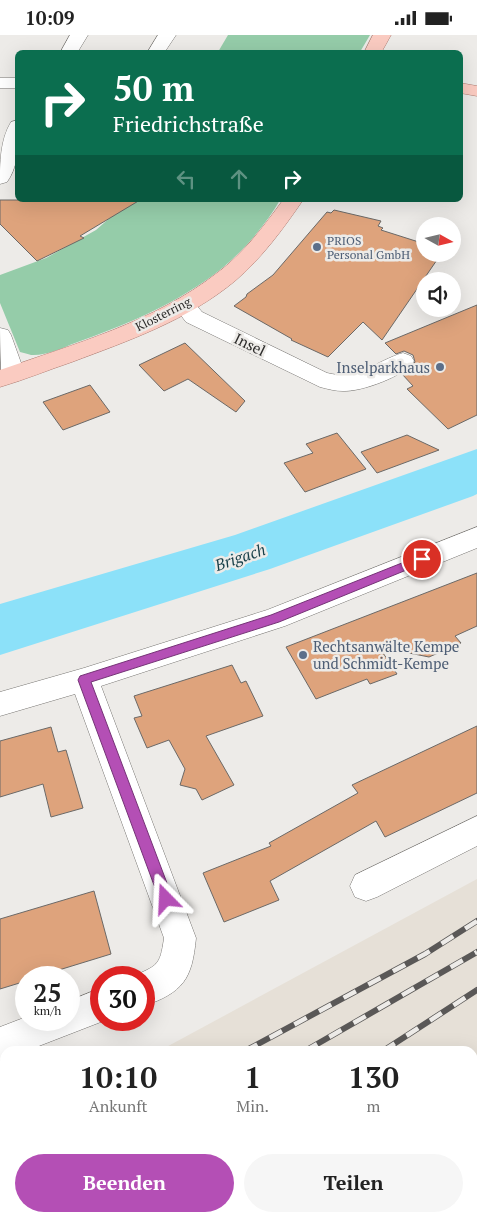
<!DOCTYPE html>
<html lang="de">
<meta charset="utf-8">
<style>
body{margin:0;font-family:"PT Serif",serif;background:#f6f6f6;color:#222;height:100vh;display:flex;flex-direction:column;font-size:19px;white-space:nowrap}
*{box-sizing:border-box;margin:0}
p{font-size:16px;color:#767676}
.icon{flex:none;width:28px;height:28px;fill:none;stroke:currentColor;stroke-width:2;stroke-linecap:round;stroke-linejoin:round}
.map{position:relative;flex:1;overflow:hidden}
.panel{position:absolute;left:0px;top:1011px;width:478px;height:176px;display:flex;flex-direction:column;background:#fff;border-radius:15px 15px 0 0;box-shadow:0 5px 20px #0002}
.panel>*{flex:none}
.top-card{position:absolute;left:15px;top:15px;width:448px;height:152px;border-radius:8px;box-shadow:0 5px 20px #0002;background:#0b6e4f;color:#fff;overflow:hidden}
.needle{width:32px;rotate:98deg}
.buttons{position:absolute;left:416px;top:182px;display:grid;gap:10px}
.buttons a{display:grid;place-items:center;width:45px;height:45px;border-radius:50%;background:#fff;box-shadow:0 5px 20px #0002;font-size:25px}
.speed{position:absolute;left:15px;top:931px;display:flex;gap:10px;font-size:25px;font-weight:700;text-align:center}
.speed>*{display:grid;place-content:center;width:65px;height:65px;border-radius:50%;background:#fff;box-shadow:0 5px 20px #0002;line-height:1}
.speed small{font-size:12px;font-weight:400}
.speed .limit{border:8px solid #d22;background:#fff;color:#111}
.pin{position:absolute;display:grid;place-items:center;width:42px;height:42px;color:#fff;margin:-21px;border:2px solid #fff;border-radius:50%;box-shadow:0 1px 5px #0007}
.me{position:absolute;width:55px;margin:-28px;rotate:339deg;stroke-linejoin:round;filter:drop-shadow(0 0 4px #0008)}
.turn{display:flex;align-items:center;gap:18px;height:105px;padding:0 15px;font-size:22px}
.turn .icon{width:65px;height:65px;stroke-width:2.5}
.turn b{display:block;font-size:35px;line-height:42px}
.lanes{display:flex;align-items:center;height:48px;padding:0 15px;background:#0003;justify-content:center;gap:25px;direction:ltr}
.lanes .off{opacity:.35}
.eta{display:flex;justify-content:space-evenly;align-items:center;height:85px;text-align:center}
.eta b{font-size:30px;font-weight:700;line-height:35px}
.cta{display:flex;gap:10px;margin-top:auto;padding:10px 15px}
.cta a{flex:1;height:58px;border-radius:30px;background:#b44fb5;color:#fff;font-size:20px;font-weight:700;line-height:58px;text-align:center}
.cta a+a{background:#f6f6f6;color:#222}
.status{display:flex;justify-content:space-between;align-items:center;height:35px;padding:0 25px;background:#fff;direction:ltr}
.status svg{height:14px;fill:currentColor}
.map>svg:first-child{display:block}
.built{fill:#e6e0d7}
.education{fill:#f4dcd1}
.green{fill:#95cca9}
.water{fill:#8ce1f9}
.building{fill:#dea37c;stroke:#6b6967}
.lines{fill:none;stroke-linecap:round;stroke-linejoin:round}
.minor-casing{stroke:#777572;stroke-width:1}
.major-casing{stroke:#af7c72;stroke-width:1}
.minor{fill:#fff;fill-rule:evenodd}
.major{fill:#facbc1;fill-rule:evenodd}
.rail-casing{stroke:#5a5857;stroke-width:6}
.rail{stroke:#edebe8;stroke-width:4.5;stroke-dasharray:14;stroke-linecap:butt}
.route{fill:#b44fb5;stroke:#753376}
.service-dot{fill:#5c6f8a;stroke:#edebe8;stroke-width:2}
.labels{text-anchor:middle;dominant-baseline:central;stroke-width:5;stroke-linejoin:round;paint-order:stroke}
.far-service-label{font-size:12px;fill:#4e5e75;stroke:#edebe8;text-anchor:start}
.far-street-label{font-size:12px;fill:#2c2b2a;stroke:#edebe8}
.street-label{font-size:15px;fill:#2c2b2a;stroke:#edebe8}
.service-label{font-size:15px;fill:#4e5e75;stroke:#edebe8;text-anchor:end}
.water-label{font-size:16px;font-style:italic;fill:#153d47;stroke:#edebe8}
</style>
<div class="status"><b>10:09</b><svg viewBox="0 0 49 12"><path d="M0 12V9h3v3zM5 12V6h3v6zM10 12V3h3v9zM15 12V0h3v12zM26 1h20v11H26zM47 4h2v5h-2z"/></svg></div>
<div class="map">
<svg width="477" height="1187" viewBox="0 0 477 1187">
<rect width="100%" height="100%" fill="#edebe8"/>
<path class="built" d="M 477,844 L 477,1036 L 473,1039 L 472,1016 L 159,1016 Z
M 5,1089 L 5,1182 L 250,1183 L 243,1187 L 0,1187 L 0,1091 Z"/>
<path class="education" d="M 477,1094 L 477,1187 L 342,1187 L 349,1182 L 472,1182 L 473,1097 Z"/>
<path class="green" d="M 228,0 L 370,0 L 360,17 L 218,17 Z
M 130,165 L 280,165 C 264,193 238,222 212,241 C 171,271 123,291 75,308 C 62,313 46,321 31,320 C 28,319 24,318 20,317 L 0,268 L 0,240 L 46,223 L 96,195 Z"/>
<path class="water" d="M 477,414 L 477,459 L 473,461 L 270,534 L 0,620 L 0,569 L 235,500 Z"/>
<path class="building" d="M 0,165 L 140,165 L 80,201 L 84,203 L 37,226 L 0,189 Z
M 334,175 L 381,186 L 378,191 L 383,193 L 381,195 L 425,209 L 425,219 L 441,219 L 382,305 L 363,287 L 328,322 L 291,305 L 292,304 L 234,271 L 246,262 L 247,259 L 273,240 L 327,177 L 331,178 Z
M 477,270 L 477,380 L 448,394 L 407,354 L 413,351 L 402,339 L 415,327 L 413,320 L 404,316 L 396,319 L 385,308 Z
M 185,308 L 245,366 L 236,377 L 188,344 L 164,356 L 139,330 Z
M 90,350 L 110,377 L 63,395 L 43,367 Z
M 337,398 L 366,434 L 305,457 L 284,428 L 313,418 L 306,409 Z
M 407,400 L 439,415 L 377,438 L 361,417 Z
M 477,538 L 477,591 L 455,601 L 461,608 L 429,622 L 379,612 L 397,639 L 370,649 L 367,644 L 316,664 L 286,612 Z
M 232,630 L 241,648 L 246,646 L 263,681 L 206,701 L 234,750 L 202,765 L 196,754 L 180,750 L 185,734 L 169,705 L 147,713 L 134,683 L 142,681 L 134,661 Z
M 477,691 L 477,758 L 385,802 L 376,786 L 270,846 L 279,865 L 224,887 L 203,838 L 271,811 L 269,808 L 358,758 L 352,750 Z
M 51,692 L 58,717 L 66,715 L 83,773 L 51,782 L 43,749 L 0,762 L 0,706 Z
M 94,856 L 111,919 L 36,942 L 26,942 L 26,946 L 0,954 L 0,884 Z"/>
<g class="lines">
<g class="minor-casing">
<path id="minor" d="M 70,0 L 88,0 L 77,18 L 60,18 Z
M 158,0 L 176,0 L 164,18 L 147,18 Z
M 0,43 L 18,43 L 18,53 L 0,53 Z
M 18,85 C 18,106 20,129 7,147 L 0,149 C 0,128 0,105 11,87 Z
M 184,263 L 192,265 L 202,277 L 327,338 C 359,346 375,326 403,318 L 411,321 L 414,326 C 405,341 361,357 343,356 C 335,356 328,354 320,352 L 186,287 L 173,270 L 176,265 Z
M 0,293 L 8,295 L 11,300 L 25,339 L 21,345 L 13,347 L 5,345 L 1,339 Z
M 477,492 L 477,513 L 285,591 L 101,651 L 196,903 C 192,945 183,957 144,971 L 144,942 L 132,942 C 157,930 160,932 164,903 L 75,659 L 0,681 L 0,657 L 84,633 L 267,575 Z
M 477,781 L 477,811 L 377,862 L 366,866 L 355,862 L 350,851 L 355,840 Z
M 101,953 L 101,985 L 106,985 L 26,1016 L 5,1016 L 5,1024 L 0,1026 L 0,992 L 26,982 L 26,985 L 69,985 L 69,966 Z"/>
</g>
<g class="major-casing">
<path id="major" d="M 373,0 L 391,0 L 381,18 L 364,18 Z
M 460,48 L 477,51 L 477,61 L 460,58 Z
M 283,165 L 303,165 C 283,194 262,223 235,246 C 188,285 128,306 72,327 C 48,335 24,345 0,352 L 0,335 C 74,309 154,287 217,238 C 243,219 264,191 283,165 Z"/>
</g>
<use href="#minor" class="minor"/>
<use href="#major" class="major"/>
<g class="rail-casing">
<path id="rail" d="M 245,1016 L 425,919 L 477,886
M 305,1016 L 477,917
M 383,1016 L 477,955
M 0,1132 L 5,1130
M 0,1165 L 5,1163
M 65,1187 L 75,1182"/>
</g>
<use href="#rail" class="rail"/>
</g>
<path class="route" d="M 422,520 L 427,524 L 426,527 L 279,587 L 91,647 L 173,864 L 171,869 L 166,870 L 161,869 L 78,645 L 80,641 L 271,580 Z"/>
<g class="service-dot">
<circle cx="317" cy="212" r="5"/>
<circle cx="440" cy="332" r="5"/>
<circle cx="303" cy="620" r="5"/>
</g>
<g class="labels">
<g class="far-service-label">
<text x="327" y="205">PRIOS<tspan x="327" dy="14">Personal GmbH</tspan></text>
</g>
<g class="far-street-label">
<text transform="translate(163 279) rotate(-27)">Klosterring</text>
</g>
<g class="street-label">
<text transform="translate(250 309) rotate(26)">Insel</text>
</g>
<g class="service-label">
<text x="430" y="332">Inselparkhaus</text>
<text x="313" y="611" text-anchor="start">Rechtsanwälte Kempe<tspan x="313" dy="17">und Schmidt-Kempe</tspan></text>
</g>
<g class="water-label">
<text transform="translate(240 522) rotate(-19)">Brigach</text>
</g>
</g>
</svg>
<div class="buttons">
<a><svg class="needle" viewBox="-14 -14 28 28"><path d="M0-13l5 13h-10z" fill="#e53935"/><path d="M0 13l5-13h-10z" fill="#767676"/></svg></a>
<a><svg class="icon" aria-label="sound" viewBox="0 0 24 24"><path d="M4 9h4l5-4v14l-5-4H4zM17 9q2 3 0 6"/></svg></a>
</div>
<div class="speed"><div>25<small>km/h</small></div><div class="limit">30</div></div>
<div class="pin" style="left:422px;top:524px;background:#d93025"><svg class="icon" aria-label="arrive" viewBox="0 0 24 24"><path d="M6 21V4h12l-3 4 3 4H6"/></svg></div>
<svg class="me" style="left:166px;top:864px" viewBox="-20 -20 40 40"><path d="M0-17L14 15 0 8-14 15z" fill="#b44fb5" stroke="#fff" stroke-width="4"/></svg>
<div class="top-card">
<div class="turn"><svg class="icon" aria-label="right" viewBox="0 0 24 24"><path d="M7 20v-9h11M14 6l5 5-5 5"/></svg><div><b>50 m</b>Friedrichstraße</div></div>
<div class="lanes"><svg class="icon off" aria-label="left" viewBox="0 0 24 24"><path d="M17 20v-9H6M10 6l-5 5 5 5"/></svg><svg class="icon off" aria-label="ahead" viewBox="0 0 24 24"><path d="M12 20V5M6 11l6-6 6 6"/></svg><svg class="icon" aria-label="right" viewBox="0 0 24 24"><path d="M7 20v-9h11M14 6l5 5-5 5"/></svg></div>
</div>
<section class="panel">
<div class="eta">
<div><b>10:10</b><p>Ankunft</p></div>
<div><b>1</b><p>Min.</p></div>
<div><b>130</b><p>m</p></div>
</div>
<div class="cta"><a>Beenden</a><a>Teilen</a></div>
</section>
</div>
